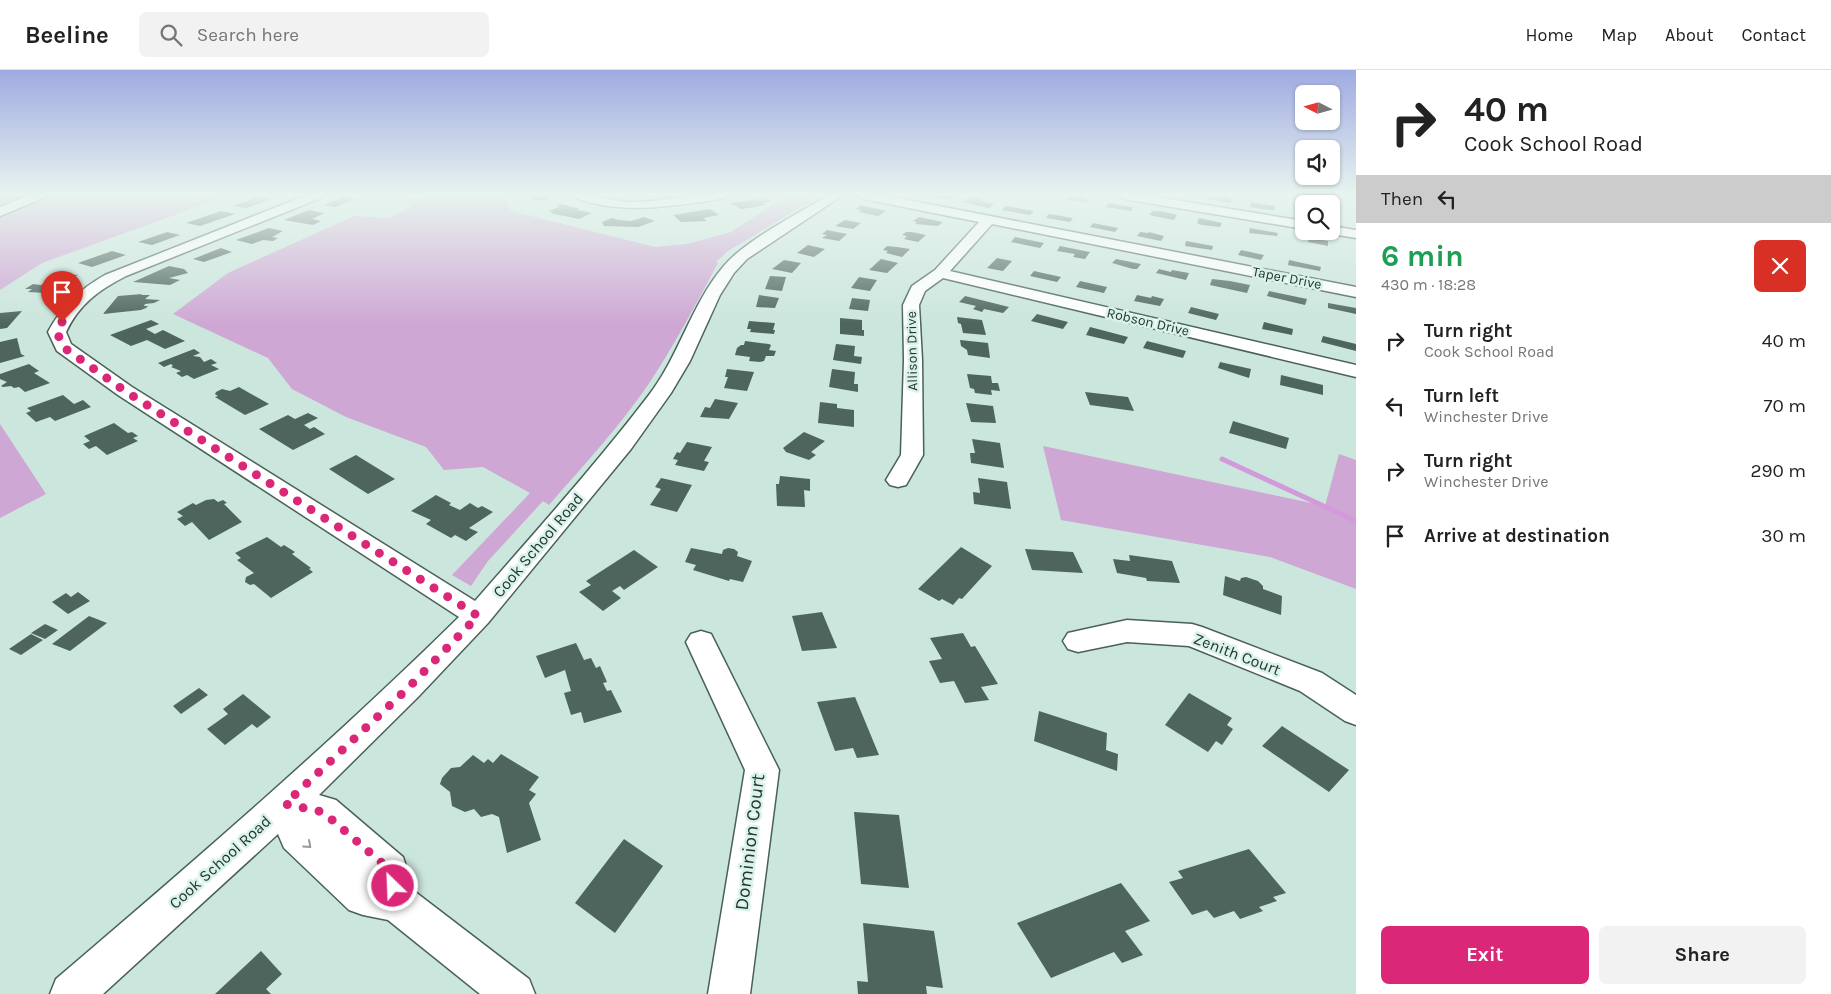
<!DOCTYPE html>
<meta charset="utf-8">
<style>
body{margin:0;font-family:Karla,sans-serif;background:#f2f2f2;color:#222;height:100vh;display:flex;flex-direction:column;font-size:19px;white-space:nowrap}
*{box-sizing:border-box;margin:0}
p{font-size:16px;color:#767676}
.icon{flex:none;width:28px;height:28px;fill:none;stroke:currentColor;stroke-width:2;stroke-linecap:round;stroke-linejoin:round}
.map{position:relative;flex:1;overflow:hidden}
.details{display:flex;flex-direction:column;background:#fff;width:475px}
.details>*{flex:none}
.banner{background:#fff;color:#222;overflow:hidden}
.needle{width:32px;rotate:276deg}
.tools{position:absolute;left:1295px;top:15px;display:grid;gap:10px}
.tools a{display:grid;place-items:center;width:45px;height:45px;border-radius:8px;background:#fff;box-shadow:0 1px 4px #0004;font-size:25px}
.pin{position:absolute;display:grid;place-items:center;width:42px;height:42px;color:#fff;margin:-51px -21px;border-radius:50% 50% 50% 0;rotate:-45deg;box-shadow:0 0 5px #0007}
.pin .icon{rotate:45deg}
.me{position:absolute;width:55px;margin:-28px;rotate:336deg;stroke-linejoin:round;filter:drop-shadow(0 0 4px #0008)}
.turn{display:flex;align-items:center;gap:18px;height:105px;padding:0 25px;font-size:22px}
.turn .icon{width:65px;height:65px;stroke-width:2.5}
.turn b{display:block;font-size:35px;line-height:42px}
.then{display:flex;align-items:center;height:48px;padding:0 25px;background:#0003;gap:10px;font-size:19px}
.round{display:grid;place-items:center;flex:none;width:52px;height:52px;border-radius:8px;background:#f2f2f2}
.headline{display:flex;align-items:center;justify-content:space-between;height:85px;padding:0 25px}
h1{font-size:30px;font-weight:700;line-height:38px;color:#1e9e55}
.cta{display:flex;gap:10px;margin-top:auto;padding:10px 25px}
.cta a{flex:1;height:58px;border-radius:8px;background:#db2777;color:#fff;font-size:20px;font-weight:700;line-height:58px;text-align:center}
.cta a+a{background:#f2f2f2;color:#222}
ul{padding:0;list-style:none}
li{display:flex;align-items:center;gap:15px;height:65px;padding:0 25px}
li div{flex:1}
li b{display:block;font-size:19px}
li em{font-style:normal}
header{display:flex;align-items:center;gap:30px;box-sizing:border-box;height:70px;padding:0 25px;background:#fff;border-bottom:1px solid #e0e0e0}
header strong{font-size:24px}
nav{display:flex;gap:28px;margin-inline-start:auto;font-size:18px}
.search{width:350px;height:45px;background:#f2f2f2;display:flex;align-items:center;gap:12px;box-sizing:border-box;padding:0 18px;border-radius:8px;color:#767676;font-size:19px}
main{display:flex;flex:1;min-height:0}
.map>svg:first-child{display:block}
.green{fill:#cfa7d4}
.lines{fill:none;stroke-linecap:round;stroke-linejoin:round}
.stream-far1{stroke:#d29ada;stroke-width:3}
.stream{stroke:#d29ada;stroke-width:5}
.building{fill:#4d655d}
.minor-casing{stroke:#496159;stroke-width:3}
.minor{fill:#fff;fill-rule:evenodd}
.oneway{stroke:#949a98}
.route{stroke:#db2777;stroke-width:9;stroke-dasharray:0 16.2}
.labels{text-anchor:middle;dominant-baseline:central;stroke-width:5;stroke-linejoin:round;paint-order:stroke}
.far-street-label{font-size:14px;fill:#293430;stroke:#d8f3e9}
.street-label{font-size:16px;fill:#293430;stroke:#d8f3e9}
.near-street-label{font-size:19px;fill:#293430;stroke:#d8f3e9}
</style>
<header>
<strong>Beeline</strong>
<div class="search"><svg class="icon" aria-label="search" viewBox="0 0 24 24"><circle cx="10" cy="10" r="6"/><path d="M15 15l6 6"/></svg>Search here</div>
<nav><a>Home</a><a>Map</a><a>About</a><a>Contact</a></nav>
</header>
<main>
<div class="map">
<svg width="1356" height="924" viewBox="0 0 1356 924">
<rect width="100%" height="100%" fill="#cbe6dc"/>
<path class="green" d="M 0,125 L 230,125 L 42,193 L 0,220 Z
M 440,125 L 505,125 L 511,141 L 655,177 L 687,174 L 731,162 L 788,125 L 821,125 L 728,181 L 716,192 L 718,193 C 696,234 674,276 648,315 C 619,357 583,396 549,435 L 543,431 L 488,491 L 471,516 L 452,505 L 530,423 L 483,397 L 444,400 L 426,377 L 346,347 L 292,319 L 268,288 L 173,244 L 228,203 L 354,146 L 389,148 L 412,136 L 400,131 Z
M 0,354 L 46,424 L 0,448 Z
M 1043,376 L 1325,436 L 1339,384 L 1356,390 L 1356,519 L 1270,487 L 1061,450 Z"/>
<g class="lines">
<path class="stream-far1" d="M 0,130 L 15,125"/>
<path class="stream" d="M 1222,389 L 1356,451"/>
</g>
<path class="building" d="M 527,125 L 547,125 L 551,129 L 534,131 Z
M 929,125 L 947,125 L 954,126 L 948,130 Z
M 1210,125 L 1228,127 L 1227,128 L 1233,129 L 1230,133 L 1207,129 Z
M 259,126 L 272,129 L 246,138 L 233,136 Z
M 1068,126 L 1086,128 L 1085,129 L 1089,130 L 1086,133 L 1065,129 Z
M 344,127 L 355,129 L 335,137 L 324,135 Z
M 969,127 L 983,129 L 981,131 L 994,134 L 989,138 L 962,132 Z
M 765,128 L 772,132 L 762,133 L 765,135 L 756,137 L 741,139 L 729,133 Z
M 1251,132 L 1275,136 L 1274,140 L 1269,140 L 1250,137 Z
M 1109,133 L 1119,135 L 1133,137 L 1131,141 L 1106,137 Z
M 560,134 L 566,135 L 580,139 L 577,140 L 592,143 L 579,149 L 550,143 L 553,142 L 548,141 L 559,137 L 557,135 Z
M 861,135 L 886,141 L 878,146 L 859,142 L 861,140 L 855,139 Z
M 1006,136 L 1034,141 L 1030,145 L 1002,140 Z
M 710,139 L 719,145 L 703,148 L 707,151 L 681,152 L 673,145 Z
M 309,140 L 324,143 L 312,149 L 321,151 L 313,155 L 284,150 Z
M 221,141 L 235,144 L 200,156 L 186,153 Z
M 1153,141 L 1161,141 L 1177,145 L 1174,150 L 1149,145 Z
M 1049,144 L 1073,148 L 1070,152 L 1046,148 Z
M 644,147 L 655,151 L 638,157 L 604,156 L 602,152 L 612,148 L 619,150 L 631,151 Z
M 919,147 L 943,152 L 938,156 L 915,154 L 917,152 L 913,151 Z
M 1199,148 L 1222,153 L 1220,157 L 1202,155 L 1197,153 Z
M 845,150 L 861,153 L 853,159 L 835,156 Z
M 1093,153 L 1118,158 L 1115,162 L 1090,157 Z
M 269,158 L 283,161 L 272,167 L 278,168 L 273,171 L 263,170 L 252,174 L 236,170 Z
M 1250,158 L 1278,163 L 1277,166 L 1249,163 Z
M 827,160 L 847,164 L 839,171 L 822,168 L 827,165 L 822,164 Z
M 167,162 L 180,165 L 152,175 L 138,172 Z
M 906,162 L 912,162 L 926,165 L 918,172 L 904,169 L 907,166 L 902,165 Z
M 1140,162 L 1148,163 L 1149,162 L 1164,166 L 1161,171 L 1137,166 Z
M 1015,167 L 1044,173 L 1040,178 L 1011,172 Z
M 1309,168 L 1328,171 L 1328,176 L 1308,172 Z
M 1186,171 L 1213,176 L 1212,180 L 1185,176 Z
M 808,175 L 825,179 L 814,187 L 797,183 Z
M 887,176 L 897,177 L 910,179 L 902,187 L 886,183 L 888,181 L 883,180 Z
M 1060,176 L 1090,182 L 1085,189 L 1073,187 L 1075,184 L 1057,181 Z
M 221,178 L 232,182 L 204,192 L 193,189 Z
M 1241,180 L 1264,185 L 1261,190 L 1238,185 Z
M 112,181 L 126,185 L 92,197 L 78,193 Z
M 997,188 L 1012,191 L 1003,201 L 987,198 Z
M 881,189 L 898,193 L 887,203 L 869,200 Z
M 1116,189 L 1141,194 L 1137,199 L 1133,199 L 1112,193 Z
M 784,190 L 801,193 L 792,203 L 772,199 Z
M 1289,190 L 1321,197 L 1320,201 L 1288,195 Z
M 169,196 L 184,199 L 188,203 L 169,208 L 180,210 L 170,215 L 133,212 Z
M 1159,199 L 1171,202 L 1172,200 L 1189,203 L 1186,210 L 1156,203 Z
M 1034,201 L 1061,207 L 1057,212 L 1030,206 Z
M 60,204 L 78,205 L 47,223 L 28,222 L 32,219 L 25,219 L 33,214 L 41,215 Z
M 770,206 L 786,207 L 782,221 L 765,219 Z
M 859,207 L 877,210 L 870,221 L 851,218 Z
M 1212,209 L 1230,211 L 1250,215 L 1247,223 L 1210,215 Z
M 1080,211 L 1107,217 L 1104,223 L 1076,217 Z
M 1269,221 L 1307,229 L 1305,235 L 1267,226 Z
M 142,224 L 141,225 L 150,225 L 145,229 L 160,230 L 154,233 L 145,234 L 144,236 L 148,236 L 146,238 L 141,240 L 103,244 L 118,226 Z
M 759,225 L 779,228 L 775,238 L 756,237 Z
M 1137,225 L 1151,228 L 1152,226 L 1164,229 L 1160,236 L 1134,231 Z
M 965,226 L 1009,237 L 1003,243 L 984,239 L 982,242 L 973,239 L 976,236 L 959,232 Z
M 852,228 L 870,230 L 868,241 L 849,239 Z
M 1328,233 L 1356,238 L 1356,244 L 1328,238 Z
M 1191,237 L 1219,244 L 1216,250 L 1188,243 Z
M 22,241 L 7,258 L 0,259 L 0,243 Z
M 1037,244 L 1068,252 L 1063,259 L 1031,251 Z
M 957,247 L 982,250 L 986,265 L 963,263 L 961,254 L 958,253 Z
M 840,248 L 862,250 L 862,260 L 864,260 L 864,266 L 840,264 Z
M 151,250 L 159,254 L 146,259 L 155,264 L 163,260 L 185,271 L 165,279 L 147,270 L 131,276 L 110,265 Z
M 749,251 L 775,253 L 773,260 L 775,260 L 774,264 L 750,262 L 751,259 L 747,259 Z
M 1264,252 L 1293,259 L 1292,265 L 1262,259 Z
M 1090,257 L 1128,267 L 1124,274 L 1086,265 Z
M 1323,266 L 1356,274 L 1356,281 L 1321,272 Z
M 17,268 L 21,284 L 25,286 L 0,293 L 0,272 Z
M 960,270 L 988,273 L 990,288 L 968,285 L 967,280 L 961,276 Z
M 745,271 L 769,274 L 771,275 L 769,280 L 776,281 L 774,286 L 766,286 L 764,291 L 760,292 L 749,291 L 750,287 L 735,285 L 737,278 L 741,275 L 744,275 Z
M 1147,271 L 1186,281 L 1183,288 L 1143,278 Z
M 836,274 L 855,276 L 854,286 L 862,287 L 861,294 L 833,290 Z
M 194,279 L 200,283 L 193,286 L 200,287 L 204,292 L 211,289 L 217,293 L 211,295 L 219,299 L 194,309 L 187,305 L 182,307 L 176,303 L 181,301 L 171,297 L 173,296 L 171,294 L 164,297 L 158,293 Z
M 1220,292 L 1251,299 L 1249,308 L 1218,298 Z
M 29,294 L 39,301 L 34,303 L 50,313 L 25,322 L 19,317 L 14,318 L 11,316 L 3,317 L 1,316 L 7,312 L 0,309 L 0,304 Z
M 727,299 L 754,302 L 747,321 L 724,318 L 728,307 L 725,307 Z
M 832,299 L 855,302 L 854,314 L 858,314 L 858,322 L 829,317 Z
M 967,304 L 991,306 L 992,313 L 998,313 L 1000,321 L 991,320 L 992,325 L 975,323 L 974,319 L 970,318 Z
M 1281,305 L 1323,315 L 1323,325 L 1280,315 Z
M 239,317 L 269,334 L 245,345 L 215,327 L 218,326 L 215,324 L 216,322 L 222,319 L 230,321 Z
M 1085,322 L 1128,327 L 1134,341 L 1090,335 Z
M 63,325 L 74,334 L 83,330 L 91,337 L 55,351 L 50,347 L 36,352 L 26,343 L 31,341 L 27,338 Z
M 715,329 L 738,333 L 729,349 L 700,347 L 705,337 L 710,338 Z
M 820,332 L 837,334 L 837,338 L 854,340 L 854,357 L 818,353 Z
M 966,333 L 993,336 L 996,353 L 971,352 Z
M 308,343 L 318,348 L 304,355 L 310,359 L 314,357 L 325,364 L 293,380 L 259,359 L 288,345 L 295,349 Z
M 1233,351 L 1289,368 L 1286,379 L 1229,363 Z
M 114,353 L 128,363 L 132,362 L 138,366 L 133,368 L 138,371 L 107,385 L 96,376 L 89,379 L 83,374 L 90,371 L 84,366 Z
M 804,362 L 825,371 L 811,382 L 816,385 L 809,390 L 786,382 L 783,378 Z
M 972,369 L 1000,373 L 1004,398 L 971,393 L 970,383 L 975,383 Z
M 687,372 L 712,377 L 704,391 L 709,392 L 704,401 L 675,395 L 678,390 L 673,389 L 677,382 L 680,383 Z
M 356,385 L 395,409 L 368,424 L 329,399 Z
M 780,406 L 810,409 L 810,421 L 804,420 L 805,437 L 777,436 L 776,414 L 779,414 Z
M 661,408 L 692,415 L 677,442 L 650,435 L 661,419 L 655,417 Z
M 978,408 L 1007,412 L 1011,439 L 974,434 L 973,422 L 980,423 Z
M 436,425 L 451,433 L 449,435 L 460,440 L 470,433 L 478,438 L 482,436 L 493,442 L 469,458 L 478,462 L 466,471 L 455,465 L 451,468 L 426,454 L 431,450 L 411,441 Z
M 214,429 L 218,432 L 223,430 L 227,433 L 224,434 L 242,452 L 209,470 L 192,452 L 185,456 L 177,449 L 183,446 L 177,442 L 193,433 L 196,435 L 206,430 Z
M 267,467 L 281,477 L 284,475 L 295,482 L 292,484 L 311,498 L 309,499 L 313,502 L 271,528 L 254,514 L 250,515 L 245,512 L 246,507 L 254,503 L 237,490 L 241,488 L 235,483 Z
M 961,477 L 992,496 L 962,529 L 959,528 L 953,535 L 942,529 L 939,531 L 918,519 Z
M 691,478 L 722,484 L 723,480 L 728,478 L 734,479 L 738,482 L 737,486 L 752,491 L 743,512 L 730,509 L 729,511 L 693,500 L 696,495 L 685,492 Z
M 1025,479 L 1073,482 L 1083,503 L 1032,500 Z
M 634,480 L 658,497 L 624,520 L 620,516 L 612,521 L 621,528 L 603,541 L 579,522 L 591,515 L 586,511 Z
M 1129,485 L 1172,491 L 1180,513 L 1147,511 L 1146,508 L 1117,503 L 1113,489 L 1130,491 Z
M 1225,506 L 1240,511 L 1241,508 L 1246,507 L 1258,511 L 1263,516 L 1263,519 L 1282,526 L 1281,545 L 1223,525 Z
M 78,522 L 90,531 L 68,544 L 52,532 L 66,523 L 71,527 Z
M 822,542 L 837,578 L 802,581 L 792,546 Z
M 89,546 L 107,553 L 70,581 L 52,574 Z
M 45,554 L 58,560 L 45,569 L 31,563 Z
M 963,563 L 971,577 L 975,576 L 998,614 L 981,617 L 989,630 L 965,633 L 954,611 L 940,613 L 929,591 L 942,589 L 930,568 Z
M 31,564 L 43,570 L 21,585 L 9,579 Z
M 576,573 L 584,590 L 591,588 L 596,598 L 600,596 L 607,612 L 603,613 L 607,621 L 611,620 L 622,642 L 584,653 L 581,642 L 571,645 L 564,623 L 571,621 L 565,600 L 545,608 L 536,586 Z
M 199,618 L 208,625 L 181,644 L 173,636 Z
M 1189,623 L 1232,648 L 1227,655 L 1233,659 L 1222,675 L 1216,671 L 1208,682 L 1165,655 Z
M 243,624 L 271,647 L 257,658 L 252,654 L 225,675 L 207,659 L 228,644 L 223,639 Z
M 855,627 L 879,685 L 857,688 L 853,678 L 835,681 L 817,632 Z
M 1039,641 L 1107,663 L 1106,680 L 1118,684 L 1117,701 L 1034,671 Z
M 1282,656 L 1349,700 L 1329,722 L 1262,676 Z
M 501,684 L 539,707 L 529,720 L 536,724 L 529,733 L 541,770 L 507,783 L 499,747 L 492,744 L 481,747 L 474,739 L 465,742 L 452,736 L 450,722 L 440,714 L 442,708 L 451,698 L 460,697 L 473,685 L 484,693 L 488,689 L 493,693 Z
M 854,742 L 899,745 L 909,818 L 861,814 Z
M 624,769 L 663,796 L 615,863 L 575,833 Z
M 1249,779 L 1286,823 L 1273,827 L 1277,831 L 1259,837 L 1263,841 L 1240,849 L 1234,841 L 1214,848 L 1207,840 L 1192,845 L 1169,812 L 1183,808 L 1178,801 Z
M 1121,813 L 1150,851 L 1125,861 L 1143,885 L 1122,893 L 1114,882 L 1051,908 L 1017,853 Z
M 863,853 L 934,861 L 943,918 L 926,916 L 927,924 L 858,924 L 857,911 L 868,912 Z
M 261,881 L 282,904 L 266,919 L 271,924 L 215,924 Z"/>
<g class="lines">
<g class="minor-casing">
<path id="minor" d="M 29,125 L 45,125 L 43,128 L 0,146 L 0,137 Z
M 307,125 L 323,125 L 321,128 L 126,206 C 99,220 79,234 66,262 L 71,274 L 132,317 L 475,531 C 534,463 595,396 649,325 C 679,286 691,235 723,197 C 744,171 799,143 829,125 L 843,125 L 747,189 L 734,203 L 720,225 L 690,291 L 671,323 L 631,379 L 488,553 L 418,627 L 319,725 L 336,730 L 403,787 L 414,821 L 529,909 L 535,924 L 480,924 L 388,850 L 363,845 L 349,840 L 284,778 L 278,764 L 103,924 L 50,924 L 56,909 C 193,792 330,674 459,547 L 118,325 L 57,281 L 48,262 C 62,236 79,220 105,205 Z
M 574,125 C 593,124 611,131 631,132 C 663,132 694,123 726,125 C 721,131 709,130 701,132 C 657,138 618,143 576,128 Z
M 858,125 L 882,125 L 1356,217 L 1356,227 L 992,154 L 950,201 L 1356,295 L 1356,307 L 943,208 L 925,221 L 919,235 L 922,290 L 923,385 L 906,415 L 898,417 L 890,415 L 886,410 L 901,385 L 904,290 L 903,235 L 912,216 L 935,200 L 979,152 L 864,129 Z
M 1118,125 L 1145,125 L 1304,151 L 1304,159 L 1124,129 Z
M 1331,156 L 1356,160 L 1356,168 L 1326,163 L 1325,161 L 1331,161 Z
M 1127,550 L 1192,554 L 1202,557 L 1322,603 L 1356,625 L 1356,655 L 1345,651 L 1300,621 L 1189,576 L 1127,572 L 1078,582 L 1068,579 L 1063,571 L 1068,563 Z
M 701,561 L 711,564 L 779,700 L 750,924 L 708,924 L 745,700 L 686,572 L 691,564 Z"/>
</g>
<use href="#minor" class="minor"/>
</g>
<defs><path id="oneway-chevron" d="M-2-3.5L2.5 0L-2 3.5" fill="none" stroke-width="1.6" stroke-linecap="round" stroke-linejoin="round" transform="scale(1.25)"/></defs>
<use class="oneway" href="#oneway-chevron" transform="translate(308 775) rotate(42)"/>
<linearGradient id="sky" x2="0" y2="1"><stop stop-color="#9faae2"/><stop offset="0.49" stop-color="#e8f4ef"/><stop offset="1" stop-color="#e8f4ef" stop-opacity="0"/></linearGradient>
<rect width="1356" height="254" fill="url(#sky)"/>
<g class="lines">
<path class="route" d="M 62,252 L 57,262 L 63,277 L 125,321 L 478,546 L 408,618 L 285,734 L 323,742 L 390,800 L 393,816"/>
</g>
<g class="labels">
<g class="far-street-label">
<text transform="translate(1287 208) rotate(11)">Taper Drive</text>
<text transform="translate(1148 252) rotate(13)">Robson Drive</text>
<text transform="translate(912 281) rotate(-91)">Allison Drive</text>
</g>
<g class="street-label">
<text transform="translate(538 475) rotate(-50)">Cook School Road</text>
<text transform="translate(1237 584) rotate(21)">Zenith Court</text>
<text transform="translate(220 792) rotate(-42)">Cook School Road</text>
</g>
<g class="near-street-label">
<text transform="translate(750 772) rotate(-83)">Dominion Court</text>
</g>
</g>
</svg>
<div class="tools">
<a><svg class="needle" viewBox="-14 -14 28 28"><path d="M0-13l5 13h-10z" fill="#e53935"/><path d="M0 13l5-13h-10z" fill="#767676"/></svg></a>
<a><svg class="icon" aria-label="sound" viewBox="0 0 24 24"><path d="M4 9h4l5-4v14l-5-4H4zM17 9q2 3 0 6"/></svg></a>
<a><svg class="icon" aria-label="search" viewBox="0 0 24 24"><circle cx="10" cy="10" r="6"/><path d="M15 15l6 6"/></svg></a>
</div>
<div class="pin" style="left:62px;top:252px;background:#d93025"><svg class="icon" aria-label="arrive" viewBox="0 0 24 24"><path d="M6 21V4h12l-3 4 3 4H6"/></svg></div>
<svg class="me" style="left:393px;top:816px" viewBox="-20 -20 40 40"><circle r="17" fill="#db2777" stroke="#fff" stroke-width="3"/><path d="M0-11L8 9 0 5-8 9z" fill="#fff"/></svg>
</div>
<section class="details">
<div class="banner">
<div class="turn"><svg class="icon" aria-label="right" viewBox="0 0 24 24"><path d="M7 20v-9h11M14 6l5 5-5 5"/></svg><div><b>40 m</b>Cook School Road</div></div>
<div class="then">Then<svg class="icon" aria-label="left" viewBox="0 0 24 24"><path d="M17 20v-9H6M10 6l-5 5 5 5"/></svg></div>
</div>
<div class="headline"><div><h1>6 min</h1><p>430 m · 18:28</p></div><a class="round" style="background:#d93025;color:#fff"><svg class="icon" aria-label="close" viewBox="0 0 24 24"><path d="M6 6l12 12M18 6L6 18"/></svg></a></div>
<ul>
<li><svg class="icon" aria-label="right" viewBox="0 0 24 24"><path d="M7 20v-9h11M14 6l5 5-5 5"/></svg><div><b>Turn right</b><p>Cook School Road</p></div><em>40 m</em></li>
<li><svg class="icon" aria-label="left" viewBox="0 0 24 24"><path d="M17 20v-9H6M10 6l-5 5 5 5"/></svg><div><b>Turn left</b><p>Winchester Drive</p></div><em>70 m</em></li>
<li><svg class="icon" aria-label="right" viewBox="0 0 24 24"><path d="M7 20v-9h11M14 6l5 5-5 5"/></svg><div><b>Turn right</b><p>Winchester Drive</p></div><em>290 m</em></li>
<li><svg class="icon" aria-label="arrive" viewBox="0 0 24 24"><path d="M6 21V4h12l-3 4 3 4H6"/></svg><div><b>Arrive at destination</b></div><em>30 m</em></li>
</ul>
<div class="cta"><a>Exit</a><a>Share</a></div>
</section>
</main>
